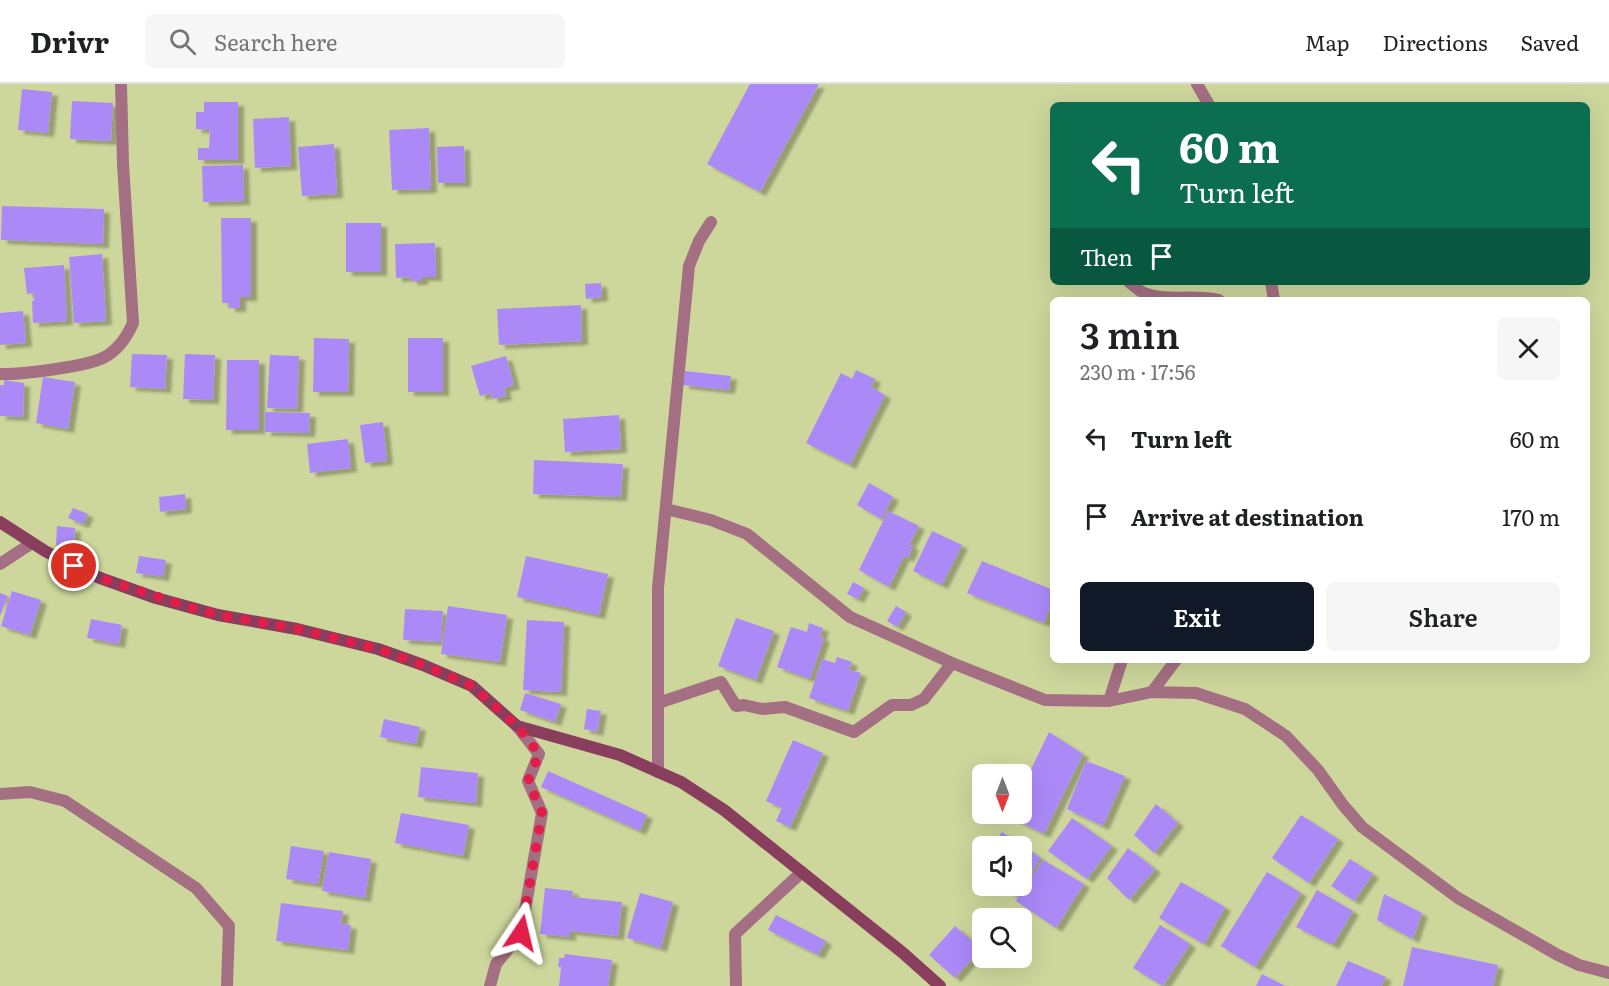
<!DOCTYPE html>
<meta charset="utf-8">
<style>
body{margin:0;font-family:Literata,serif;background:#f6f6f6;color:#202124;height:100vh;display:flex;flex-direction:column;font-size:22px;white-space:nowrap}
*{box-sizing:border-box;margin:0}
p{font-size:20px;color:#757577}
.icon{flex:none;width:33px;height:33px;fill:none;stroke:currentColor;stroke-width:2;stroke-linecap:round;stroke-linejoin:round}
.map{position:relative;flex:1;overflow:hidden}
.side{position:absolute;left:1050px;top:213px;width:540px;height:366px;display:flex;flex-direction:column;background:#fff;border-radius:9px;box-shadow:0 6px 24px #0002}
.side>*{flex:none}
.guide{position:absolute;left:1050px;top:18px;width:540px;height:183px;border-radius:9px;box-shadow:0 6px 24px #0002;background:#0b6e4f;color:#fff;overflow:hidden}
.needle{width:39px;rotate:180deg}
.fabs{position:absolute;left:972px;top:680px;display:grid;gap:12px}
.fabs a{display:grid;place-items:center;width:60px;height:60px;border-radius:9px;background:#fff;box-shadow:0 6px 24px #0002;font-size:30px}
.pin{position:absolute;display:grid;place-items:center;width:51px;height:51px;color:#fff;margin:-26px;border:3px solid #fff;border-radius:50%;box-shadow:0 2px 6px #0007}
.me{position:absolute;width:66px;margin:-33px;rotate:10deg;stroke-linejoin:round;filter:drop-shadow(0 0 4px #0008)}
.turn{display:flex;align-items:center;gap:21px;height:126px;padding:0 30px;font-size:27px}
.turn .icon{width:78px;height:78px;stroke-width:2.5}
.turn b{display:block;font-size:42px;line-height:51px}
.then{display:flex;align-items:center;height:57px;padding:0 30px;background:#0003;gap:12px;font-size:22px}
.round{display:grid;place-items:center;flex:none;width:63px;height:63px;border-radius:9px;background:#f6f6f6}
.summary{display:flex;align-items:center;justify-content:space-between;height:102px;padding:0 30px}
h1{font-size:36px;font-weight:600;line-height:45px}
.button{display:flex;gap:12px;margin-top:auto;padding:12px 30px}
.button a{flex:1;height:69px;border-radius:9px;background:#111827;color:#fff;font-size:24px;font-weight:600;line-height:69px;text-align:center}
.button a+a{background:#f6f6f6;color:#202124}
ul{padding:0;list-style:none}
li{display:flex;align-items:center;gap:18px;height:78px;padding:0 30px}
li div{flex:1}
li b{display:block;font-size:22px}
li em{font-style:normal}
header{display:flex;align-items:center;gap:36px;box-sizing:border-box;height:84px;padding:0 30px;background:#fff;border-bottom:2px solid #e0e0e0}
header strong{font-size:28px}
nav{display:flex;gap:33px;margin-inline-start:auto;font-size:21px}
.search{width:420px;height:54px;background:#f6f6f6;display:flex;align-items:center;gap:15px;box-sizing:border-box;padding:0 21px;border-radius:9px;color:#757577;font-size:22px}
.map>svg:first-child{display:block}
.building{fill:#ab8af8;filter:url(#shadow)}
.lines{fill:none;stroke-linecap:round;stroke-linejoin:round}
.street{stroke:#a46f82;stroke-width:12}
.secondary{stroke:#893e5d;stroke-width:12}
.route{stroke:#e11d48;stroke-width:10;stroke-dasharray:0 18}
</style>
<header>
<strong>Drivr</strong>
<div class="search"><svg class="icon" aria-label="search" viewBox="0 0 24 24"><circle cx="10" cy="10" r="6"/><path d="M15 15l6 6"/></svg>Search here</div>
<nav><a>Map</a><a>Directions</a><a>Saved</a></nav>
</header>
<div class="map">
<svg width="1609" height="902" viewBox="0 0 1609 902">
<defs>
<filter id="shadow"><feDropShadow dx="6" dy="4" stdDeviation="1.5" flood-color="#0004"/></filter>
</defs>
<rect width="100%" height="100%" fill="#cdd79c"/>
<path class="building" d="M 750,0 L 819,0 L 760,108 L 707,80 Z
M 22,5 L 52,8 L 48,49 L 18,46 Z
M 72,17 L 113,19 L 111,57 L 70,55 Z
M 204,18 L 238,18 L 238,76 L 198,76 L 198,64 L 209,64 L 210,46 L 196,45 L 196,28 L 204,28 Z
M 289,33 L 291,82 L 255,84 L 253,35 Z
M 429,44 L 431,105 L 392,106 L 389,46 Z
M 334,60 L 337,110 L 302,112 L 298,63 Z
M 464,62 L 465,99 L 438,99 L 437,63 Z
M 243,81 L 244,117 L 203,118 L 202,82 Z
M 2,122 L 104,125 L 103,160 L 1,156 Z
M 221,134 L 251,134 L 251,213 L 240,213 L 240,224 L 229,224 L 229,219 L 222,219 Z
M 346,139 L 381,139 L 381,188 L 346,188 Z
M 435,159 L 436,193 L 422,193 L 422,197 L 411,197 L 411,193 L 396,194 L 395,160 Z
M 102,170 L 106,237 L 74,239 L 69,173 Z
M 64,181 L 67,237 L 33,239 L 32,217 L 34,217 L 34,209 L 27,210 L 24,184 Z
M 601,199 L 602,213 L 586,215 L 585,200 Z
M 581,221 L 582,257 L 499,261 L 497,225 Z
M 23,227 L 26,259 L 0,261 L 0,229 Z
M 314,254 L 349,255 L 348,308 L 313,308 Z
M 408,254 L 443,254 L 443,308 L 408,308 Z
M 132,270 L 167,271 L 165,305 L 130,303 Z
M 185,270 L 215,271 L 213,316 L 183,315 Z
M 270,271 L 299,272 L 297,325 L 267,324 Z
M 506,272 L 514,301 L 504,304 L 506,312 L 492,315 L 491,309 L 480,312 L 471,282 Z
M 227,276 L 259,276 L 259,346 L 226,346 Z
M 856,286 L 875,295 L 871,303 L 885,311 L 850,381 L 806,359 L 841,289 L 852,295 Z
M 685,287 L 731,292 L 729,306 L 683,301 Z
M 43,293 L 75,298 L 68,345 L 36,339 Z
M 4,296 L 24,299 L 23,333 L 0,332 L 0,301 L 4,301 Z
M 265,328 L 310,329 L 309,349 L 265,348 Z
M 619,331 L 621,365 L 565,368 L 563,335 Z
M 383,338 L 387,377 L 365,379 L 360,341 Z
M 348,355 L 351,384 L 310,389 L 307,360 Z
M 534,376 L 623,380 L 621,413 L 533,410 Z
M 869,399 L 893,413 L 881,435 L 857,421 Z
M 185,410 L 186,425 L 160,428 L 159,413 Z
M 73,424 L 88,430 L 83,440 L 68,434 Z
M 888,427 L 919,442 L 909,461 L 913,462 L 908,474 L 904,472 L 889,503 L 859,486 Z
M 57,442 L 75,444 L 74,463 L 56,461 Z
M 932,447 L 962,461 L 942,501 L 913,487 Z
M 139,472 L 166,476 L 163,493 L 136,489 Z
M 526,472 L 608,490 L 599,531 L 517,513 Z
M 982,477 L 1053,506 L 1053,516 L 1044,539 L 967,509 Z
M 853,498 L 864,504 L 858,515 L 847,510 Z
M 12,507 L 41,516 L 30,551 L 1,542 Z
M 0,509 L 8,512 L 0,532 Z
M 448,522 L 507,531 L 500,578 L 441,570 Z
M 896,522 L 906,528 L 897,543 L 887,537 Z
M 405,525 L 443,527 L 441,558 L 403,556 Z
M 736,534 L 774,547 L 756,596 L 718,582 Z
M 91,535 L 122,541 L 119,560 L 87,554 Z
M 527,536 L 564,538 L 561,608 L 523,606 Z
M 809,539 L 823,544 L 820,553 L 824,554 L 810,595 L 777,583 L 791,543 L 807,548 Z
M 837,573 L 852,578 L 849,586 L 861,589 L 848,627 L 809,614 L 822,575 L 835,579 Z
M 525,609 L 561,620 L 555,638 L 520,626 Z
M 587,625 L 601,627 L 597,648 L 584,645 Z
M 384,635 L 420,643 L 416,660 L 380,653 Z
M 1049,648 L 1083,670 L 1044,750 L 1008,732 L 1009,729 L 1022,729 L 1022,704 Z
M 793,656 L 823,669 L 790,743 L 776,737 L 782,724 L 766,717 Z
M 1086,677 L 1125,692 L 1103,742 L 1067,725 Z
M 421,683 L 478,689 L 476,719 L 418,713 Z
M 548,687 L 647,731 L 640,747 L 541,703 Z
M 1156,720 L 1178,739 L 1154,769 L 1134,751 Z
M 401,729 L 469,741 L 463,772 L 395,759 Z
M 1301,731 L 1338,755 L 1309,799 L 1272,774 Z
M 1072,734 L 1112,762 L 1087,795 L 1048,767 Z
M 1002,748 L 1041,774 L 1016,813 L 1000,801 L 1022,801 L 1022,762 L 992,762 Z
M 291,762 L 324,767 L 318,800 L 286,795 Z
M 1128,764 L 1155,785 L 1129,816 L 1107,794 Z
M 329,768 L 371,775 L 365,814 L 322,807 Z
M 1350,775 L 1373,790 L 1354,817 L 1331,802 Z
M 1043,776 L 1084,800 L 1056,844 L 1016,817 Z
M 1267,788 L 1301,809 L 1255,883 L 1221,862 Z
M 1181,798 L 1225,823 L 1204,860 L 1159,834 Z
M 545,804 L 573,807 L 572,813 L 622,818 L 618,852 L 570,847 L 570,853 L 540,850 Z
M 1317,806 L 1353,827 L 1333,861 L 1296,843 Z
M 640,809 L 673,818 L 661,864 L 627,854 Z
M 1384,810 L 1422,829 L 1413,855 L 1377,836 Z
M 281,819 L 343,827 L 341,840 L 351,841 L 348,866 L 276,857 Z
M 776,831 L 826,857 L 818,871 L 768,846 Z
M 1160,841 L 1190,860 L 1163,902 L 1133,884 Z
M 955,842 L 981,865 L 955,894 L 929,871 Z
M 1412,863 L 1498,881 L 1493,902 L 1403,902 Z
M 565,870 L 612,876 L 608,902 L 559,902 L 561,883 L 558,883 L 559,874 L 564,874 Z
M 1348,877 L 1386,893 L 1381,902 L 1336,902 Z
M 1262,890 L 1285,902 L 1256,902 Z"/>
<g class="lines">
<path class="street" d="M 1197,0 L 1209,21
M 1129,198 C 1133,201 1139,207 1144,209 C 1168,218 1195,210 1219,216
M 1271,198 L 1274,216
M 0,290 C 21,291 78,283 98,276 C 115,270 126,255 133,239 L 123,80 L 121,0
M 666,425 L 711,436 L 747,450 L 850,533 L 952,579 L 1045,616 L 1109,617 L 1152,608 L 1196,609 L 1245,625 L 1286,652 L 1318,686 L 1343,721 L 1362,743 L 1458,814 L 1556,870 L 1579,881 L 1609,889
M 0,480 L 32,459
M 1152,608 L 1176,576
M 1109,617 L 1122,576
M 658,619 L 721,598 L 736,622 L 744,621 L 762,625 L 785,623 L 854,648 L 892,621 L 911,621 L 924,615 L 952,579
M 658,688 L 658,504 L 689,182 L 699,157 L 711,138
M 0,710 L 30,708 L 65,717 L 196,804 L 229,842 L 227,902
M 490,902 L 496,880 L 521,849 L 542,729 L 528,697 L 539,670 L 517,642
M 736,902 L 735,850 L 802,788"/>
<path class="secondary" d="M 0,438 L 45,467 L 74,482 L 100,494 L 156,514 L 218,531 L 297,545 L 378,565 L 423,581 L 472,602 L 517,642 L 620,671 L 681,698 L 724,726 L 903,869 L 940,902"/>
</g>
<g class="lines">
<path class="route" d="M 74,482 L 100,494 L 198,526 L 218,531 L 297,545 L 378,565 L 423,581 L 472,602 L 517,642 L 539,670 L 528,697 L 542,729 L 521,849"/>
</g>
</svg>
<div class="fabs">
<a><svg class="needle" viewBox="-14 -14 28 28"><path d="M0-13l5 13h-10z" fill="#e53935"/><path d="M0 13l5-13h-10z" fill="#757577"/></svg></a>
<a><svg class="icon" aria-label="sound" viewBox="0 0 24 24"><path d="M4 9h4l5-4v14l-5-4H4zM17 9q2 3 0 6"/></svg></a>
<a><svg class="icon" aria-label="search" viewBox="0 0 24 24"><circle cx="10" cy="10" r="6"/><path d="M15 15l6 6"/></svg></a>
</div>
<div class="pin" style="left:74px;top:482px;background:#d93025"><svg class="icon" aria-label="arrive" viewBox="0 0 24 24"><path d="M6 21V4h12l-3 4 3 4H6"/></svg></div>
<svg class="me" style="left:521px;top:849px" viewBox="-20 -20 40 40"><path d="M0-17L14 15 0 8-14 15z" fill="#e11d48" stroke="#fff" stroke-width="4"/></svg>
<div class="guide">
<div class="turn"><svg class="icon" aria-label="left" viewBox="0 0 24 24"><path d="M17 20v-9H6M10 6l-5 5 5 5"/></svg><div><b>60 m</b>Turn left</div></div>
<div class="then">Then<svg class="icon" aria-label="arrive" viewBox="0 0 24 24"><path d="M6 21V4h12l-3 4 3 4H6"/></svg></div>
</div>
<section class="side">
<div class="summary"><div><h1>3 min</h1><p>230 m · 17:56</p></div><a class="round"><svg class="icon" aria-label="close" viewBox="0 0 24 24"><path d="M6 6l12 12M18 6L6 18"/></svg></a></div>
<ul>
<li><svg class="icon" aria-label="left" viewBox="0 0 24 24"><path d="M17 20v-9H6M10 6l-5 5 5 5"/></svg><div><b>Turn left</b></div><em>60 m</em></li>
<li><svg class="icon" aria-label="arrive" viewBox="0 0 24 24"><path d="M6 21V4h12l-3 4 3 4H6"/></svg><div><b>Arrive at destination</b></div><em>170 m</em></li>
</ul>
<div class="button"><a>Exit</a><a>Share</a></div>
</section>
</div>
